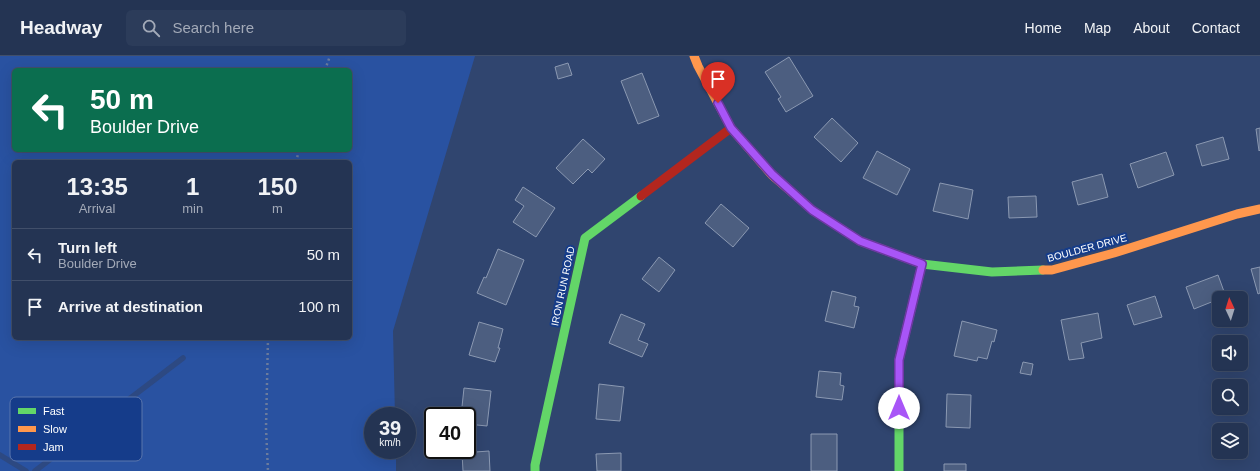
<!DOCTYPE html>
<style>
body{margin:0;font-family:Helvetica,sans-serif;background:#2c3c5a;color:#f1f3f6;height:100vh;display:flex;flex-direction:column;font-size:15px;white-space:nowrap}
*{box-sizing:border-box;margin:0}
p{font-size:13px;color:#a3aab8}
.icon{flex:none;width:22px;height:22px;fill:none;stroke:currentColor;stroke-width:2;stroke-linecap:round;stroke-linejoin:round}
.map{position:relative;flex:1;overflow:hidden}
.panel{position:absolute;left:12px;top:104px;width:340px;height:180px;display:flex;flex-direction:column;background:#243453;border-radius:6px;box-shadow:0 4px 16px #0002,0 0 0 1px #414f6a}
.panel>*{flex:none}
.top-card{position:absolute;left:12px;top:12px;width:340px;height:84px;border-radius:6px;box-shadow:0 4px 16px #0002,0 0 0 1px #414f6a;background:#0b6e4f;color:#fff;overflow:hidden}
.needle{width:26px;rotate:356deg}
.fabs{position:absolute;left:1212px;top:235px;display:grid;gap:8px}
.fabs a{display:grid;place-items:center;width:36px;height:36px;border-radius:6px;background:#243453;box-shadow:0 4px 16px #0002,0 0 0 1px #414f6a;font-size:20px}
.speed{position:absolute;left:364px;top:351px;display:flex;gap:8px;font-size:20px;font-weight:700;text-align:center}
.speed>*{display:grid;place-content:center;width:52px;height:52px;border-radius:50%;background:#243453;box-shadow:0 4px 16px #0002,0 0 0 1px #414f6a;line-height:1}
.speed small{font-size:10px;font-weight:400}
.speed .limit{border:2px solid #111;border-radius:6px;background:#fff;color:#111}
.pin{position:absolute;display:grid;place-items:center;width:34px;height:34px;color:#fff;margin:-41px -17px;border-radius:50% 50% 50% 0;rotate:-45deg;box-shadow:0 0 4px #0007}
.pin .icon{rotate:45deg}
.me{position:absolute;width:44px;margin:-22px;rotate:0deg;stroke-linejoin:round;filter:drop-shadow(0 0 3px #0008)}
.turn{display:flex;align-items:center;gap:14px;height:84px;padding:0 12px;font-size:18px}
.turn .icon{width:52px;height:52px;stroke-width:2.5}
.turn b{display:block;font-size:28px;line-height:34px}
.eta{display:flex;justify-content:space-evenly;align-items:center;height:68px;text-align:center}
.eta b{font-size:24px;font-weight:600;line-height:28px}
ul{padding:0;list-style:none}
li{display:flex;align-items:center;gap:12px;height:52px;padding:0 12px;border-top:1px solid #414f6a}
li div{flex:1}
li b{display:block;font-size:15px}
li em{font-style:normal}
header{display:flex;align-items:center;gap:24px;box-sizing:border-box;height:56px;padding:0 20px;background:#243453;border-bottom:1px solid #414f6a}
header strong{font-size:19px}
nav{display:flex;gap:22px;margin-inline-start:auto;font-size:14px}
.search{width:280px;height:36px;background:#2c3c5a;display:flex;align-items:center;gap:10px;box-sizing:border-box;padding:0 14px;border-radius:6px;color:#a3aab8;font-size:15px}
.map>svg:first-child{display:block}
.green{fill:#2952a1;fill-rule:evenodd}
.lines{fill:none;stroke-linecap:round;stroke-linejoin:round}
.stream{stroke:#2d4982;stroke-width:5.5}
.building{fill:#4c5e80;stroke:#8b99b2}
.path{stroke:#6c7c9d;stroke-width:2.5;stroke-dasharray:2 3;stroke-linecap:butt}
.fast{stroke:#63d668;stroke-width:9}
.slow{stroke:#ff974d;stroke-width:9}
.jam{stroke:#b3261e;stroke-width:9}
.route-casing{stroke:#6d37a1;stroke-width:10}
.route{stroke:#a855f7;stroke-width:7}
.labels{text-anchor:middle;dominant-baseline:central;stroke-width:4;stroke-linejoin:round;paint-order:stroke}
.street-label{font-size:10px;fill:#fff;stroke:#153c8a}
.key{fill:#153c8a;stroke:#5b76ad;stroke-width:1}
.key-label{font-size:11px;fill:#fff}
</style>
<header>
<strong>Headway</strong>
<div class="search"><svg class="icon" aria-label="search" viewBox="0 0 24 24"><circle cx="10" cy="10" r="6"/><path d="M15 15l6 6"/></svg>Search here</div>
<nav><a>Home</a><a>Map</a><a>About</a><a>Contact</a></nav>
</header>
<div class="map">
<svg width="1260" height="415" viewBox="0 0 1260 415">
<rect width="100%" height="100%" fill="#30456f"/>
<path class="green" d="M 0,0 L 475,0 L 393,275 L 395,360 L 373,360 L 373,394 L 396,394 L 396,415 L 0,415 ZM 14,14 L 350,14 L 350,94 L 14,94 ZM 14,106 L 350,106 L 350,282 L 14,282 Z"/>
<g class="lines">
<path class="stream" d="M 0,399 L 26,415
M 35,415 L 183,302"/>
</g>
<path class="building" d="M 789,1 L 813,40 L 786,56 L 778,43 L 781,41 L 765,16 Z
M 568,7 L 572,19 L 558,23 L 555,11 Z
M 642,17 L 659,60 L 638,68 L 621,25 Z
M 832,62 L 858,87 L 841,106 L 814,81 Z
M 1260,72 L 1260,94 L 1259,95 L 1256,73 Z
M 1223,81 L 1229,103 L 1202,110 L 1196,89 Z
M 583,83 L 605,103 L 592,117 L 588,113 L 573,128 L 556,112 Z
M 877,95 L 910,113 L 897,139 L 863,122 Z
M 1166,96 L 1174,119 L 1138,132 L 1130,108 Z
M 1102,118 L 1108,141 L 1078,149 L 1072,126 Z
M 940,127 L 973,134 L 968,163 L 933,155 Z
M 523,131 L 555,152 L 536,181 L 513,166 L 524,150 L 515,144 Z
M 1036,140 L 1037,161 L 1009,162 L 1008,141 Z
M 721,148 L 749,172 L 733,191 L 705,167 Z
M 498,193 L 524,204 L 506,249 L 477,237 L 484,221 L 486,222 Z
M 659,201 L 675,214 L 659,236 L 642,223 Z
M 1260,211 L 1260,237 L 1258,238 L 1251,213 Z
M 1218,219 L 1226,241 L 1219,242 L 1219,243 L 1194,253 L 1186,231 Z
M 832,235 L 856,241 L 854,250 L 859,251 L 854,272 L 825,265 Z
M 1155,240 L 1162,261 L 1134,269 L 1127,249 Z
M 1098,257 L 1102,282 L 1081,287 L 1084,302 L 1069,304 L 1061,264 Z
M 621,258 L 645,268 L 638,284 L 648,288 L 642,301 L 609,287 Z
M 962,265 L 997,274 L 994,286 L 992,285 L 987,303 L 978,301 L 977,305 L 954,300 Z
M 479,266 L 503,273 L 498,292 L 500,292 L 495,306 L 469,299 Z
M 1023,306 L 1033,308 L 1031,319 L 1020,317 Z
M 819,315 L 841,317 L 840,329 L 844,330 L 842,344 L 816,341 Z
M 599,328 L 624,331 L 620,365 L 596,363 Z
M 464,332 L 491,335 L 487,370 L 467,368 L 467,360 L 461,360 Z
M 947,338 L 971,339 L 970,372 L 946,371 Z
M 811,378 L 837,378 L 837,415 L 811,415 Z
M 489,395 L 490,415 L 463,415 L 462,397 Z
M 621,397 L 621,415 L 597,415 L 596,398 Z
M 944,408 L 966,408 L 966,415 L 944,415 Z"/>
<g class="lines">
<path class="path" d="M 325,14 L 330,0
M 296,106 L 299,94
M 268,282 L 266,372 L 268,415"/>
<path class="fast" d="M 794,138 L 812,154 L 860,185 L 922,208 L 992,216 L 1043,214
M 535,415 L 535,409 L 585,182 L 641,140
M 899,415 L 899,304 L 922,208"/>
<path class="slow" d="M 694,0 L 698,10 L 731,72 L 772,119 L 794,138
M 1043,214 L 1052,214 L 1114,197 L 1237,158 L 1260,153"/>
<path class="jam" d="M 641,140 L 731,72"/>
</g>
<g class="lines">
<g class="route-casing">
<path id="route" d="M 718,47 L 731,72 L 772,118 L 812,154 L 860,185 L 922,208 L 899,304 L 899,352"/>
</g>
<use href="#route" class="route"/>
</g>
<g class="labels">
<g class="street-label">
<text transform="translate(1087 192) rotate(-15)">BOULDER DRIVE</text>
<text transform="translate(563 230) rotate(-78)">IRON RUN ROAD</text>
</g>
</g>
<rect x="10" y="341" width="132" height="64" rx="6" class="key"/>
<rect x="18" y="352" width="18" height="6" fill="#63d668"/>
<rect x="18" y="370" width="18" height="6" fill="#ff974d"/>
<rect x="18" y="388" width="18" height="6" fill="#b3261e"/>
<g class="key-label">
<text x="43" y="359">Fast</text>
<text x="43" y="377">Slow</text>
<text x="43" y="395">Jam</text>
</g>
</svg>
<div class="fabs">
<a><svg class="needle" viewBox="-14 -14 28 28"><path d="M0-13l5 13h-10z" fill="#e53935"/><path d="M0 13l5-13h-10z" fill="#a3aab8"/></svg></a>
<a><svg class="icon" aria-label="sound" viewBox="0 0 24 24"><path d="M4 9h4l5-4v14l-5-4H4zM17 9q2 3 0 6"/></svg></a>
<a><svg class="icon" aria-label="search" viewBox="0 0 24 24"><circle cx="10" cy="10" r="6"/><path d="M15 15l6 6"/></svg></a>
<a><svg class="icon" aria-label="layers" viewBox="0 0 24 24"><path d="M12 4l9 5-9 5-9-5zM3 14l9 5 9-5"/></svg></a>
</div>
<div class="speed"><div>39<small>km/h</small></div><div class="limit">40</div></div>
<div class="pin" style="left:718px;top:47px;background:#d93025"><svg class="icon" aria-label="arrive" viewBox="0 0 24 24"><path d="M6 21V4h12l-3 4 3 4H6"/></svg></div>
<svg class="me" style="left:899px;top:352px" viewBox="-20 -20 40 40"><circle r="19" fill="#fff"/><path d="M0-13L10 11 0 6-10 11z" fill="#a855f7"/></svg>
<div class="top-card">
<div class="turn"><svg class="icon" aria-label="left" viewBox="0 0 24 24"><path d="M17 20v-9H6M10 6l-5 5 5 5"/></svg><div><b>50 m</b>Boulder Drive</div></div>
</div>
<section class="panel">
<div class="eta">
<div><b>13:35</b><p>Arrival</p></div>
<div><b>1</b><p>min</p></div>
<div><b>150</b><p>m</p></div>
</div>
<ul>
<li><svg class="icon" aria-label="left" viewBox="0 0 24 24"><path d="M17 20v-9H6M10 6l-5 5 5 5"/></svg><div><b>Turn left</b><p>Boulder Drive</p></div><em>50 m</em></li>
<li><svg class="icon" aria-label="arrive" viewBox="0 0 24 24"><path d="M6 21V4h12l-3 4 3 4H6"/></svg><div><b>Arrive at destination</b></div><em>100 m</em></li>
</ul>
</section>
</div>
